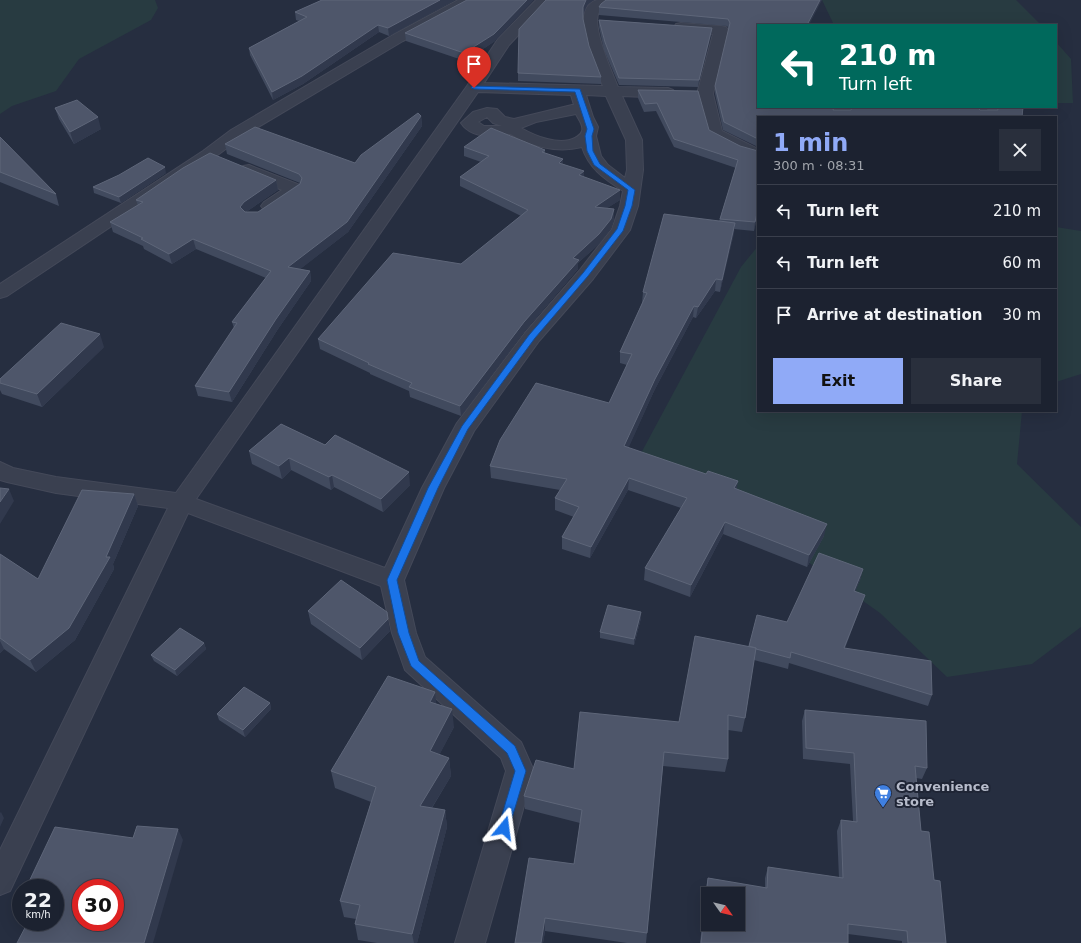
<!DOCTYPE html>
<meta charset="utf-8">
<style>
body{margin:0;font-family:"DejaVu Sans",sans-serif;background:#292f3c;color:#f1f3f6;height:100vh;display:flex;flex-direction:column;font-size:15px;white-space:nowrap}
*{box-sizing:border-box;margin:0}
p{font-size:13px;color:#a0a4ab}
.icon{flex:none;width:22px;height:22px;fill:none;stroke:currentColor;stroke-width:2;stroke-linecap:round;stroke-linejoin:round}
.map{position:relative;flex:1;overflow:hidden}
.details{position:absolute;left:757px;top:116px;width:300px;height:296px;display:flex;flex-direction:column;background:#1c2230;border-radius:0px;box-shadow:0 4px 16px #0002,0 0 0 1px #3a3f4c}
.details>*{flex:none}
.top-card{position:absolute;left:757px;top:24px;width:300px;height:84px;border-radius:0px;box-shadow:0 4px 16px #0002,0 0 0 1px #3a3f4c;background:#00695c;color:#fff;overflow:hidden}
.needle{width:26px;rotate:124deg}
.fabs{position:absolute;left:701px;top:887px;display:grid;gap:8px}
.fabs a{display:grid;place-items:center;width:44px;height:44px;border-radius:0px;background:#1c2230;box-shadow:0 4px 16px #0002,0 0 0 1px #3a3f4c;font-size:20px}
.speed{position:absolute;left:12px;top:879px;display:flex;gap:8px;font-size:20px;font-weight:700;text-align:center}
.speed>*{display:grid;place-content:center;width:52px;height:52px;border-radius:50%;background:#1c2230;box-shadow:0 4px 16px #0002,0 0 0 1px #3a3f4c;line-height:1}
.speed small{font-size:10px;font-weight:400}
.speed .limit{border:6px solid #d22;background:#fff;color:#111}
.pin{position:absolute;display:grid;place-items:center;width:34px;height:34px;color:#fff;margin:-41px -17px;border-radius:50% 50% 50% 0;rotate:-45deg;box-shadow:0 0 4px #0007}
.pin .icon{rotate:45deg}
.me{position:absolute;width:44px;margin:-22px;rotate:16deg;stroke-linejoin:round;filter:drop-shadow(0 0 3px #0008)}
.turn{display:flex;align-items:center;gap:14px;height:84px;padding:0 16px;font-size:18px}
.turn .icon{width:52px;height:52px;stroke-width:2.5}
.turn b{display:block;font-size:28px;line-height:34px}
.round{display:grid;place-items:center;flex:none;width:42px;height:42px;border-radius:0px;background:#292f3c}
.headline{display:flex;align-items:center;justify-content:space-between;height:68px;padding:0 16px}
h1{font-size:24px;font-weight:700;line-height:30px;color:#90aaf7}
.primary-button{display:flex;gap:8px;margin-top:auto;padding:8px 16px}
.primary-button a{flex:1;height:46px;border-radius:0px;background:#90aaf7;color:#111;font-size:16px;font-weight:700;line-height:46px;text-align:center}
.primary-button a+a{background:#292f3c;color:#f1f3f6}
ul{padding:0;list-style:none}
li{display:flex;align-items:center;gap:12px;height:52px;padding:0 16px;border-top:1px solid #3a3f4c}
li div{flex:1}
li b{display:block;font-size:15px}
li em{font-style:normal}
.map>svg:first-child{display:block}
.green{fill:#283b41}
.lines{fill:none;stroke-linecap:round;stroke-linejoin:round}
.minor-casing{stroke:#444959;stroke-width:2}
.minor{fill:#3a4050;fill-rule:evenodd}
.wall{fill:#414a5e}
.shaded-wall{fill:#31394d}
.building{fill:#4e566a;stroke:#5e6679;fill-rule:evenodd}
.route{fill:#1a73e8;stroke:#114b97}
.labels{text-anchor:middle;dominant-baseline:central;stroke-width:4;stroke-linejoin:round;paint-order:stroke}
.near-poi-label{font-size:13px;font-weight:bold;fill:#b7bccb;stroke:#1f2535;text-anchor:start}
</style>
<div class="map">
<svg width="1081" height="943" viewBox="0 0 1081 943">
<rect width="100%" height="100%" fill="#262e40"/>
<path class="green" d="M 0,0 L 155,0 L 158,8 L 151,20 L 79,59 L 56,91 L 12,106 L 0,114 Z
M 822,0 L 1016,0 L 1041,25 L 834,25 Z
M 1056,42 L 1071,59 L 1073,103 L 1056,103 Z
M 1056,227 L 1081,231 L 1081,374 L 1056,382 Z
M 758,246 L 758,411 L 1022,411 L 1017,464 L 1081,527 L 1081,627 L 1032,664 L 947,677 L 880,613 L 784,545 L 639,457 L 741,267 Z"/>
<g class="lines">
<g class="minor-casing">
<path id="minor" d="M 458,0 L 475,0 L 473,3 L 403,41 L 243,136 L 215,157 L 7,296 L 0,298 L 0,284 L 203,151 L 231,130 L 393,35 Z
M 536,0 L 551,0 L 509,45 L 484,83 L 603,86 C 596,68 567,9 597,0 C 602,0 608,0 613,0 C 609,5 602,7 599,12 C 591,26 612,72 618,87 L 668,88 L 673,90 L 676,93 L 673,96 L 668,98 L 622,96 L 642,140 L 643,170 L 638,206 L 630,230 L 593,279 L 539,341 L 474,431 L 444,488 L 404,580 L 416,633 L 425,657 L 521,742 L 534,771 L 485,943 L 455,943 L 506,771 L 501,758 L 405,670 L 392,633 L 381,586 L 188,513 L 10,891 L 0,895 L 0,850 L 168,508 L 56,493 L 7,482 L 0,480 L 0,462 L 13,468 L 56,477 L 176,493 L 467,86 L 498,39 ZM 478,92 L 571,95 L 574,105 L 572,105 L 514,119 L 505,117 L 497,109 L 487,108 L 473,112 L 461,123 C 469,135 484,137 498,136 C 501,135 507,134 510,134 C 515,136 519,140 524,141 C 543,149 562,152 582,147 C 589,169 605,179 623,191 L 620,206 L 612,229 L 579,271 L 525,333 L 457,423 L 422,488 L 385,568 L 196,499 ZM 586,95 L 606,96 L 626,140 L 627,170 L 625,178 L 608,165 L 601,156 L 596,136 L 598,127 L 593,117 ZM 576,114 C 578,119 584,125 582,131 C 581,135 578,136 575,138 C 559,146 535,136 521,128 L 536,122 ZM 487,117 L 493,123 L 502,126 L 484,126 L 478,122 Z
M 681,23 L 721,26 L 726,27 L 728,30 L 713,94 L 722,131 L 758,149 L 758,159 L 740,153 L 709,137 L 707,134 L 697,94 L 713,34 L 676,30 L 674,27 L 676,24 Z
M 836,107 L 852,107 L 849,117 L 833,117 Z
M 249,165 L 300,185 L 302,189 L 300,193 C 289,200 278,213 264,210 L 261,206 L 264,202 L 282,190 L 243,174 L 241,170 L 243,166 Z"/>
</g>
<use href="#minor" class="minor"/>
</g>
<path class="wall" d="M 322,0 L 455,0 L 389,36 L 379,32 L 303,84 L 273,100 L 250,55 L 249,48 L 299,21 L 296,20 L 295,12 Z
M 546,0 L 594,0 L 587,5 L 583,15 L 583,19 L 589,46 L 601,77 L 601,84 L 518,81 L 518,73 Z
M 822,0 L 758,25 L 835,107 L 834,110 L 851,110 L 852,107 L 1023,107 L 1022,117 L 758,117 L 758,147 L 723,130 L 715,94 L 715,86 L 729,29 L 727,26 L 599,15 L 599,7 Z
M 599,20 L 712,28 L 711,35 L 698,87 L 619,85 L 604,50 L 599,27 Z
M 405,33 L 495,41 L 465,61 L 406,41 Z
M 638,90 L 709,130 L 740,146 L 758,212 L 754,231 L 734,229 L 720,292 L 715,291 L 696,318 L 693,317 L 654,391 L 628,448 L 706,474 L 738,481 L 736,489 L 824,536 L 807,567 L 723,534 L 690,597 L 644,580 L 645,568 L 681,508 L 628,490 L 590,558 L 562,549 L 562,537 L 574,517 L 555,510 L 555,498 L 560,490 L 491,478 L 490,466 L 609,403 L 627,365 L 620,363 L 620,352 L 642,303 L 643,292 L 719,221 L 736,168 L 674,147 L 656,111 L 644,112 L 638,98 Z
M 55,108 L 101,129 L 74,144 L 59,119 Z
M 421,116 L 422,126 L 348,232 L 300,269 L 310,271 L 311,281 L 278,329 L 232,402 L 198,396 L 195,386 L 234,328 L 232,322 L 266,278 L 196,249 L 172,264 L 144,249 L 143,246 L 113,232 L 110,222 L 138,206 L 136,200 L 276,180 L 278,190 L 246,212 L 258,212 L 300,183 L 227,154 L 225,144 L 355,163 Z
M 0,137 L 56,194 L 59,206 L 0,182 Z
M 464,147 L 545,150 L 545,153 L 563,159 L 563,164 L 620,200 L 607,208 L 614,219 L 611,228 L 599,244 L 578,263 L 578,269 L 524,332 L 461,416 L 410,397 L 409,391 L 370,374 L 370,373 L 320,349 L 318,339 L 461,264 L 521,216 L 460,186 L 460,177 L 481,162 L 464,156 Z
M 166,173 L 121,203 L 94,193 L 93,187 Z
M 104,347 L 42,407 L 2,394 L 0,390 L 0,379 Z
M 281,424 L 410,485 L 383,512 L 334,487 L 331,490 L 291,470 L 282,479 L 252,464 L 249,451 Z
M 134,494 L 138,506 L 113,564 L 114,569 L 75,640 L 36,672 L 4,649 L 0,653 L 0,554 L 38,579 Z
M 863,569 L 860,580 L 855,591 L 861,606 L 845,648 L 932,695 L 928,706 L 789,663 L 788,669 L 754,660 L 745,718 L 742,732 L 728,730 L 728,759 L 725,772 L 663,766 L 646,943 L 627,943 L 545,931 L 543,943 L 515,943 L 574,864 L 580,823 L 525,809 L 524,796 L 574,769 L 679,722 L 749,646 L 787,622 Z
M 308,611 L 390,631 L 362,660 L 311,624 Z
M 641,618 L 634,645 L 600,638 L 600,632 Z
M 204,643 L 206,649 L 177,676 L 154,661 L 151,655 Z
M 270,703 L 271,709 L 245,737 L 219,720 L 217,714 Z
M 436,704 L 454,727 L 439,755 L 449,758 L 451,776 L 432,808 L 445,810 L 447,827 L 417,943 L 377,943 L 358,940 L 355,924 L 356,919 L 344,917 L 340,901 L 371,802 L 335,788 L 331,771 Z
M 805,710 L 927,768 L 922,779 L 916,778 L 921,831 L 934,880 L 946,943 L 902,943 L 902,941 L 848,934 L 848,943 L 700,943 L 706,888 L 708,878 L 765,888 L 765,878 L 768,867 L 839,878 L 837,831 L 841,820 L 853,821 L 850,764 L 803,759 L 802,721 Z"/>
<path class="shaded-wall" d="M 440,0 L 455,0 L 389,36 L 388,28 Z
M 527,0 L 534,0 L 495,41 L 465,61 L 464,53 Z
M 586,0 L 594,0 L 587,5 L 583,15 L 583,7 Z
M 820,0 L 822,0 L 809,25 L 807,25 Z
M 378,25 L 379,32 L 303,84 L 273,100 L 272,92 Z
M 712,28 L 711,35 L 698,87 L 699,80 Z
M 980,107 L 988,107 L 987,110 L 981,112 L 979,109 Z
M 421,116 L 422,126 L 348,232 L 289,278 L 288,267 Z
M 98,117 L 101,129 L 74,144 L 70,132 Z
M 563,159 L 563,169 L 559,163 Z
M 165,167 L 166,173 L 121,203 L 119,197 Z
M 584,171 L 584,180 L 579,175 Z
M 276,180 L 278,190 L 246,212 L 242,217 L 240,207 L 244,202 Z
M 620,190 L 620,200 L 595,216 L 595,207 Z
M 614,209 L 614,219 L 611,228 L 599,244 L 578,263 L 578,269 L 524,332 L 461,416 L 460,406 L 573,258 Z
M 758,209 L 758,212 L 754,231 L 755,222 Z
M 735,223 L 734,234 L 720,292 L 722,280 Z
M 193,239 L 196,249 L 172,264 L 169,254 Z
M 310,271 L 311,281 L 278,329 L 232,402 L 229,392 L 276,319 Z
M 716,279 L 715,291 L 696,318 L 698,307 Z
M 694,306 L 693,317 L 654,391 L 624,458 L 624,446 L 655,379 Z
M 100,334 L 104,347 L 42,407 L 37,394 Z
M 289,458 L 291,470 L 282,479 L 279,466 Z
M 409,472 L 410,485 L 383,512 L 381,499 Z
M 332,475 L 334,487 L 331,490 L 329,477 Z
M 629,478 L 628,490 L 590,558 L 591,547 Z
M 738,481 L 736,493 L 734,488 Z
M 9,489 L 14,501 L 0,524 L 0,502 Z
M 134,494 L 138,506 L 113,564 L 114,569 L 75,640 L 36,672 L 30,660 L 106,557 Z
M 725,522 L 723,534 L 690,597 L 691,585 Z
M 827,524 L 824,536 L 807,567 L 809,555 Z
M 863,569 L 860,580 L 851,602 L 854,591 Z
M 865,595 L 861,606 L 840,659 L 844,648 Z
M 641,612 L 641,618 L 634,645 L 634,639 Z
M 388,619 L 390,631 L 362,660 L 360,648 Z
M 0,641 L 4,649 L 0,653 Z
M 204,643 L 206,649 L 177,676 L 175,670 Z
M 435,692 L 437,710 L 430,702 Z
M 270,703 L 271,709 L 245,737 L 243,730 Z
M 452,709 L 454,727 L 432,769 L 430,751 Z
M 449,758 L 451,776 L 423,822 L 420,806 Z
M 445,810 L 447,827 L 417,943 L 414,943 L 412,934 Z
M 1,812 L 4,818 L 0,827 L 0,813 Z
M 178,829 L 183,840 L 153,943 L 144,943 Z
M 545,918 L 545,931 L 543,943 L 541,943 Z"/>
<path class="building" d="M 322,0 L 440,0 L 388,28 L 378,25 L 302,76 L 272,92 L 249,48 L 307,17 L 295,12 Z
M 467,0 L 527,0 L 494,34 L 464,53 L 405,33 Z
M 546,0 L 586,0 L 583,7 L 583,19 L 589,46 L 601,77 L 518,73 L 519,29 Z
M 606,0 L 820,0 L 807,25 L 758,25 L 758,107 L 834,107 L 833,110 L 851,110 L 852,107 L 980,107 L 979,109 L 980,110 L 998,110 L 997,107 L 1023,107 L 1022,117 L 758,117 L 758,139 L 724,122 L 715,86 L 730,23 L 728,19 L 599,7 L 601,4 Z
M 599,20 L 712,28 L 699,80 L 619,78 L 605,42 Z
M 638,90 L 698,91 L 709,130 L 740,146 L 758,151 L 758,209 L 755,222 L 720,219 L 738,160 L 674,139 L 657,103 L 645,104 Z
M 77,100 L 98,117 L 70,132 L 55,108 Z
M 418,113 L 421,116 L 347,222 L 288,267 L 310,271 L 276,319 L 229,392 L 195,386 L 237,323 L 232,322 L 271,271 L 193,239 L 169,254 L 141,239 L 143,238 L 110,222 L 143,202 L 136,200 L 183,168 L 210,153 L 276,180 L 244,202 L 240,207 L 245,212 L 258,212 L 300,184 L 302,178 L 299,174 L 225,144 L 255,127 L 355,163 L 361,155 Z
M 491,128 L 545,150 L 542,152 L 563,159 L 559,163 L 584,171 L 579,175 L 620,190 L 595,207 L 614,209 L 611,219 L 599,234 L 573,258 L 579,260 L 524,322 L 460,406 L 409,387 L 412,383 L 368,364 L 369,363 L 318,339 L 393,253 L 461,264 L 528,210 L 460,177 L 489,156 L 464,147 Z
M 0,137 L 56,194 L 0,172 Z
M 148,158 L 165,167 L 119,197 L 93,187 L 119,175 Z
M 664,214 L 735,223 L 722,280 L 716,279 L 698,307 L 694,306 L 655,379 L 624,446 L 706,474 L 708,471 L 738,481 L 734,488 L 827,524 L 809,555 L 725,522 L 691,585 L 645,568 L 687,498 L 629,478 L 591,547 L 562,537 L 579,507 L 555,498 L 567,479 L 490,466 L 500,440 L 536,383 L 609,403 L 632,354 L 620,352 L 647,293 L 643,292 Z
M 61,323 L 100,334 L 37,394 L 0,383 L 0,379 Z
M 281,424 L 325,445 L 335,435 L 409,472 L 381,499 L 332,475 L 329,477 L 289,458 L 279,466 L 249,451 Z
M 0,488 L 9,489 L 0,502 Z
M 82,490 L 134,494 L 106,557 L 110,557 L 69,628 L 30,660 L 0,638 L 0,554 L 38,579 Z
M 819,553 L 863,569 L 854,591 L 865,595 L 844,648 L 931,661 L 932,695 L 791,652 L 790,658 L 756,649 L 756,648 L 749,646 L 757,615 L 787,622 Z
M 341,580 L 387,612 L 388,619 L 360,648 L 308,611 Z
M 608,605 L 641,612 L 634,639 L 600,632 Z
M 180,628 L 204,643 L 175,670 L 151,655 Z
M 695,636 L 756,648 L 745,718 L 728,715 L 728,759 L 664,752 L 647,933 L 545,918 L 541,943 L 515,943 L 529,858 L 574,864 L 582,810 L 524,796 L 536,760 L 574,769 L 580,712 L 679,722 Z
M 388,676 L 435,692 L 430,702 L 452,709 L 430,751 L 449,758 L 420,806 L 445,810 L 412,934 L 355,924 L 360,905 L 340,901 L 376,787 L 331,771 Z
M 244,687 L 270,703 L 243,730 L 217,714 Z
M 805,710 L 926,721 L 927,768 L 915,766 L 921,831 L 929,832 L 934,880 L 940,881 L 946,943 L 908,943 L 907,931 L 848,924 L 848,943 L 701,943 L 708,878 L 767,888 L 768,867 L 843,878 L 841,820 L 857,822 L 854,753 L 806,748 ZM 708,894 L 738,894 L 738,924 L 708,924 Z
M 137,826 L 178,829 L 144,943 L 17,943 L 28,922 L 55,922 L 55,888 L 26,888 L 55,827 L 133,838 ZM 81,888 L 115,888 L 115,922 L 81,922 Z"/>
<path class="route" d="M 472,86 L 580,89 L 594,129 L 592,136 L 593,151 L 600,164 L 635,190 L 632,206 L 623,231 L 588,276 L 535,338 L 468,429 L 438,488 L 397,580 L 409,633 L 419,661 L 515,746 L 526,771 L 509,828 L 508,832 L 504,834 L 499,832 L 498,828 L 515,771 L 507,753 L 411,666 L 398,633 L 387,580 L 428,488 L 462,426 L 529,335 L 583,273 L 617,229 L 625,206 L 628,190 L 594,165 L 587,151 L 585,136 L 587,129 L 575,92 L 474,89 L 471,88 Z"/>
<defs>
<g id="supermarket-pin" transform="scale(0.9)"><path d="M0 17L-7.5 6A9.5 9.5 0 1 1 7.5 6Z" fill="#3f7fe0" stroke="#1f2535"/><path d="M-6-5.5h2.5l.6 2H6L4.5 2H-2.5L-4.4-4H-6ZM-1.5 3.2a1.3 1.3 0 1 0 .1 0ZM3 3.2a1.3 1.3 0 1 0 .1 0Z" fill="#fff"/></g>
</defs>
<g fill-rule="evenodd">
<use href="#supermarket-pin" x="883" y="793"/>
</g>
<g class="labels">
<g class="near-poi-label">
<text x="896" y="786">Convenience<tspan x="896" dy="15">store</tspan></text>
</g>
</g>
</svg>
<div class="fabs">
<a><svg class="needle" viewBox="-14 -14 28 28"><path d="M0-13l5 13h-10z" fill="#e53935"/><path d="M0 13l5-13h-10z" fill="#a0a4ab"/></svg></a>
</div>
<div class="speed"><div>22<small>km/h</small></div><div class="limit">30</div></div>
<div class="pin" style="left:474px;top:88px;background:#d93025"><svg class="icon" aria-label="arrive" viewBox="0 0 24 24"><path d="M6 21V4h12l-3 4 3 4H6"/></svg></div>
<svg class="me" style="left:504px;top:828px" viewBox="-20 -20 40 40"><path d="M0-17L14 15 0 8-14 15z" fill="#1a73e8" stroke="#fff" stroke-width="4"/></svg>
<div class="top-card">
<div class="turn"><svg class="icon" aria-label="left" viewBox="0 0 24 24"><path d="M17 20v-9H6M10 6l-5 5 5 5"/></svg><div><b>210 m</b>Turn left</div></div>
</div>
<section class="details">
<div class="headline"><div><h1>1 min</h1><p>300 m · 08:31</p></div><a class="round"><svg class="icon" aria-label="close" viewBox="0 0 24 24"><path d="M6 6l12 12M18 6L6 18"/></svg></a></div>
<ul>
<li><svg class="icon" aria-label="left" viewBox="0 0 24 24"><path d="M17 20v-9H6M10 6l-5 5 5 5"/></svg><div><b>Turn left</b></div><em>210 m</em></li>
<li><svg class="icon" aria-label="left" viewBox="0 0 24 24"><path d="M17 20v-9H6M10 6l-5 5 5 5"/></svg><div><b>Turn left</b></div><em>60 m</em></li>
<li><svg class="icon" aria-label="arrive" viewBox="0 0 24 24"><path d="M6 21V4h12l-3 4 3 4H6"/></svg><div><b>Arrive at destination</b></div><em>30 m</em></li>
</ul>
<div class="primary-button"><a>Exit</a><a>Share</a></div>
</section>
</div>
